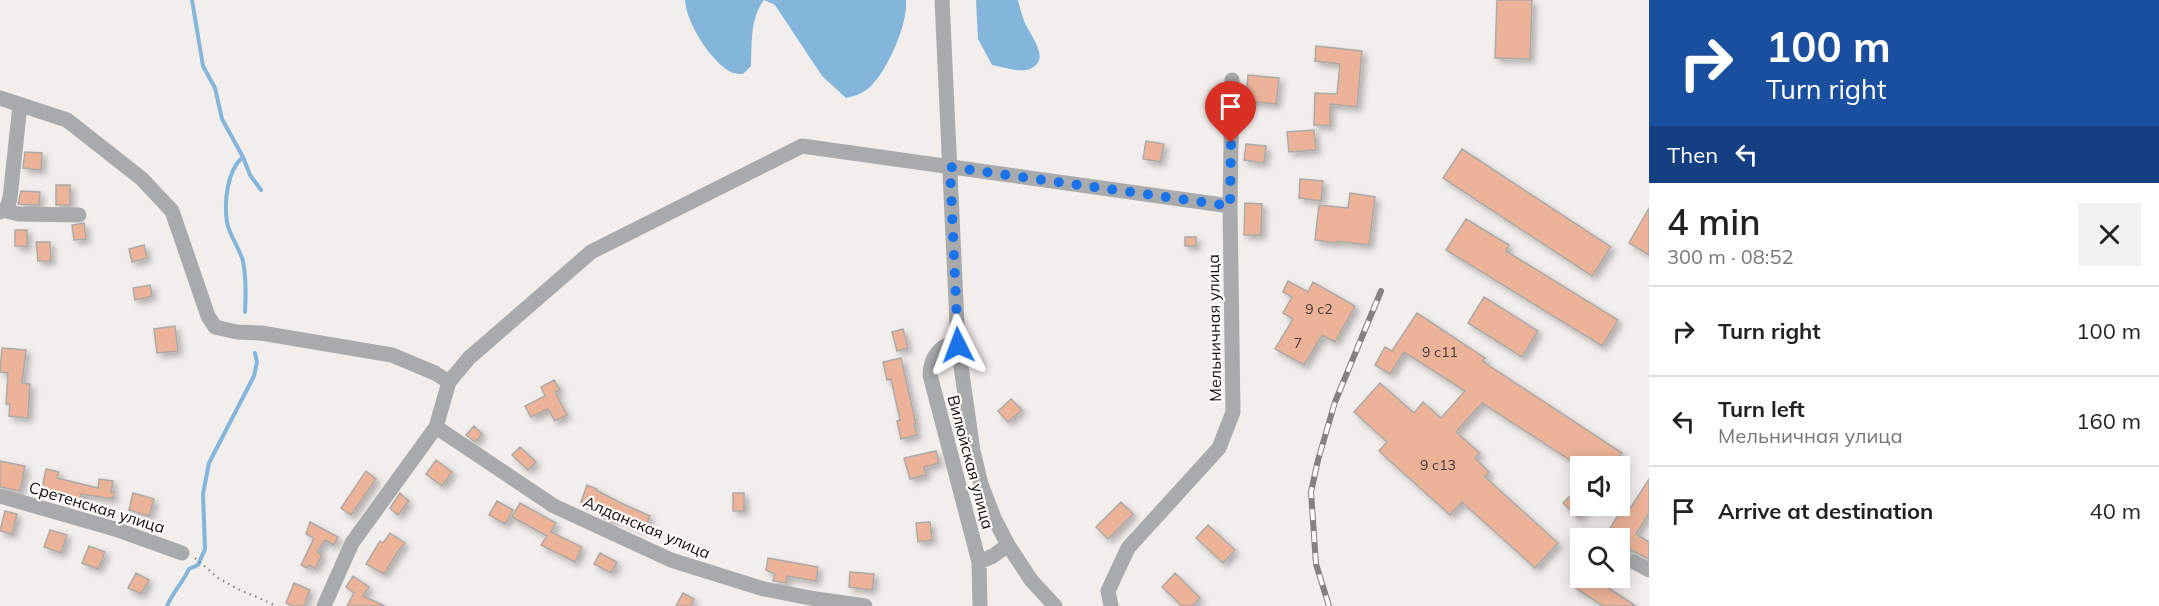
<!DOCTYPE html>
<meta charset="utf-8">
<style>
body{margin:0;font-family:Mulish,sans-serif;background:#f2f2f2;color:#222;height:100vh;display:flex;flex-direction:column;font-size:22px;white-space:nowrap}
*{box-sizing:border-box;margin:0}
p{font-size:20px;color:#767676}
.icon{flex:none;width:33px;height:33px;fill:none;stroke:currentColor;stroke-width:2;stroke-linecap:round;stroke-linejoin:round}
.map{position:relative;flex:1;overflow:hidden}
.panel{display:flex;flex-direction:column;background:#fff;width:510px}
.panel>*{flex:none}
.hud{background:#1a4fa0;color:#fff;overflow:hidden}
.fabs{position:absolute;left:1570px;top:456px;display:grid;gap:12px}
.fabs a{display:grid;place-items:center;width:60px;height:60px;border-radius:0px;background:#fff;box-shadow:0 3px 15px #0003;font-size:30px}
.pin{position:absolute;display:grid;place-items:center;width:51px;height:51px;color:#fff;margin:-62px -26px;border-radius:50% 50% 50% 0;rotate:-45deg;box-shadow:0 0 6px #0007}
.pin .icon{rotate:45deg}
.me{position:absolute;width:66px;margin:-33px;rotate:357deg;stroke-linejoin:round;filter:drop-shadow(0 0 4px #0008)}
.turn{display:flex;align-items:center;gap:21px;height:126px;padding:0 18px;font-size:27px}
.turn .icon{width:78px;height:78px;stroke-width:2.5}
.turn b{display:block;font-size:42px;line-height:51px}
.then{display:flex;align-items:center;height:57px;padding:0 18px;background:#0003;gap:12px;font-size:22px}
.round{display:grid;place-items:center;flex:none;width:63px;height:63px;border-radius:0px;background:#f2f2f2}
.head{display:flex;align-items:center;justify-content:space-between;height:102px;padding:0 18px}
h1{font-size:36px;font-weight:600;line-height:45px}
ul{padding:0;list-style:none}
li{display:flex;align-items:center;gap:18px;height:90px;padding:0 18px;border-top:2px solid #e0e0e0}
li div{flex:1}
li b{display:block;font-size:22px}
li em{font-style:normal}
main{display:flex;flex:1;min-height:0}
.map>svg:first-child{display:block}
.water{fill:#83b6da}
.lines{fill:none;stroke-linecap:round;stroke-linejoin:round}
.stream{stroke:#83b6da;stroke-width:4}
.building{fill:#ecb399;stroke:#ada9a7;stroke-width:1.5;filter:url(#shadow)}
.path{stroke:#7c7978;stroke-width:2;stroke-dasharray:1.5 4.5;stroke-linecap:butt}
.minor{stroke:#a9aaab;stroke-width:15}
.rail-casing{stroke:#848180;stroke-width:6}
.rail{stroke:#fffbfa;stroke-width:4;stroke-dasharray:11;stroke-linecap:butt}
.route{stroke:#1a73e8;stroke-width:10;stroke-dasharray:0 18}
.labels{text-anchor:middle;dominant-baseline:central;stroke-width:4.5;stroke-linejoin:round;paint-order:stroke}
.number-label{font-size:14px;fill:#463730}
.street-label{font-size:16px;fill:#0f0e0d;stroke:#fffbfa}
</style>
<main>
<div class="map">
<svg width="1649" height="606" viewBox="0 0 1649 606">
<defs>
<filter id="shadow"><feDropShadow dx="4" dy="4" stdDeviation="3" flood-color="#0004"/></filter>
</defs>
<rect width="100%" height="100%" fill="#f2eeec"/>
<path class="water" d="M 685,0 L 764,0 C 750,18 752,44 751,66 L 743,74 C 738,74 733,74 729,71 C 710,60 686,22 685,0 Z
M 764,0 L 906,0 C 908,24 888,69 871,86 C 864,93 855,96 846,98 L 822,76 L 775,5 Z
M 976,0 L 1018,0 C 1020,8 1022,16 1025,23 C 1030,35 1052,60 1030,69 C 1020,73 1003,67 992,65 L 978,39 Z"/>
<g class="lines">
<path class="stream" d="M 192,0 L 203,66 L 215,88 L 222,119 L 243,157 L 250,175 L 261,190
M 243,157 C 227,170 224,202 227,222 C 229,235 239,247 243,261 C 246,277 246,295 245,312
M 167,606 C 173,592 183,582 189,569 L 198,565 L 205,549 L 203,494 L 209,463 L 254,376 L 257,362 L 255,353"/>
</g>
<path class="building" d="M 1497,0 L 1532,0 L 1530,59 L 1495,58 Z
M 1316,46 L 1362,51 L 1357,107 L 1330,104 L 1330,126 L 1314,125 L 1315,93 L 1337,94 L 1340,64 L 1315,61 Z
M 1248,75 L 1279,78 L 1276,104 L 1246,101 Z
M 1314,130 L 1316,150 L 1289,152 L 1287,132 Z
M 1146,141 L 1164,144 L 1160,162 L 1143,159 Z
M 1246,144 L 1266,146 L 1264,163 L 1244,160 Z
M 1462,149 L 1611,247 L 1592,276 L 1443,178 Z
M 25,152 L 42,153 L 41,170 L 23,168 Z
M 1300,179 L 1323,181 L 1321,201 L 1299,198 Z
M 56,185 L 70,185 L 70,205 L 56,205 Z
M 21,191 L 40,192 L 39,205 L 18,204 Z
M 1350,193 L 1375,197 L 1369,245 L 1337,241 L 1337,243 L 1315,240 L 1319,205 L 1348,208 Z
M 1245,203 L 1262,204 L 1261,235 L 1244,235 Z
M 1649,208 L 1649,255 L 1629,243 Z
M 1466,219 L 1509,245 L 1506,251 L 1618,320 L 1602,346 L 1446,250 Z
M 84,223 L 86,239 L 74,240 L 72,225 Z
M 15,230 L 27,230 L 27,247 L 15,246 Z
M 1185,237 L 1196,237 L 1196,246 L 1185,246 Z
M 36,242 L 50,242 L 51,261 L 38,261 Z
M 144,245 L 147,258 L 132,262 L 129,249 Z
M 1288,281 L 1308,292 L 1313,282 L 1355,306 L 1335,342 L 1322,335 L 1304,365 L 1275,349 L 1293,319 L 1283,313 L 1292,297 L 1283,292 Z
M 150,285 L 152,296 L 135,300 L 133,288 Z
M 1484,297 L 1538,331 L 1522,357 L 1468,323 Z
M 1417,313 L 1485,358 L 1482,361 L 1622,453 L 1613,466 L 1579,466 L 1482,403 L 1456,432 L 1480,453 L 1475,458 L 1489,472 L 1485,477 L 1558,543 L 1535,568 L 1462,502 L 1450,515 L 1379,451 L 1387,442 L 1354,412 L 1380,383 L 1414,413 L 1423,402 L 1441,418 L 1465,391 L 1404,352 L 1390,374 L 1375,365 L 1385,347 L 1392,351 Z
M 175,326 L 178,351 L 157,353 L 154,329 Z
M 903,329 L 908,348 L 897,351 L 892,332 Z
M 2,348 L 26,350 L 22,383 L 30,384 L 28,418 L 9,416 L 10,404 L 6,404 L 8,373 L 0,372 Z
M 901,358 L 916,424 L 914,424 L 917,435 L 901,439 L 897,421 L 900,420 L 891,379 L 887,380 L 883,362 Z
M 554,380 L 560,390 L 555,392 L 567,415 L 555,421 L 548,409 L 531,417 L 525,406 L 545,396 L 541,387 Z
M 1011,399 L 1022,410 L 1008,422 L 998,411 Z
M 474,426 L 482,434 L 475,442 L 466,435 Z
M 520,447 L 536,462 L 528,470 L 512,455 Z
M 936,451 L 939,463 L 924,467 L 926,475 L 910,479 L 904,458 Z
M 436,460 L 452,472 L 442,486 L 426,474 Z
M 0,461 L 25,466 L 20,491 L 0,487 Z
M 46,469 L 59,472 L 57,478 L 98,488 L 99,479 L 113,481 L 111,492 L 114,492 L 113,499 L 81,494 L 79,502 L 63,498 L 65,493 L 42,489 Z
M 366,471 L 376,479 L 351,515 L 341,508 Z
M 1649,479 L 1649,513 L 1636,534 L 1649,542 L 1649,559 L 1627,548 L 1620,560 L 1620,538 L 1604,538 L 1620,512 L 1626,515 Z
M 587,485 L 597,489 L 596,490 L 621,503 L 650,516 L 644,530 L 614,517 L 612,522 L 602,517 L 605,511 L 581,502 Z
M 133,493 L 154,499 L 149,516 L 129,510 Z
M 400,493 L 409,501 L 398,515 L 390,508 Z
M 733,493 L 744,493 L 744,511 L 733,511 Z
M 1573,493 L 1581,502 L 1581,506 L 1587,508 L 1578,518 L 1563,503 Z
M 497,501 L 513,510 L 505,524 L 489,515 Z
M 1121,502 L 1133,514 L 1108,539 L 1096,527 Z
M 520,503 L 556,523 L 551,532 L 582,547 L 575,562 L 541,545 L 547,536 L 512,517 Z
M 5,511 L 17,514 L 12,534 L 0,531 Z
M 310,522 L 338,537 L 334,545 L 325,540 L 317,552 L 322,555 L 315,569 L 309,565 L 307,568 L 301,565 L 314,538 L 306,534 Z
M 930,522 L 932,540 L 918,542 L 916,523 Z
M 1208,525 L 1235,550 L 1223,563 L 1196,538 Z
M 50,530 L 67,535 L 61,553 L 44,547 Z
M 390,533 L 405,543 L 399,550 L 384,574 L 366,564 L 380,541 L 383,543 Z
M 89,546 L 105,552 L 98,569 L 82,563 Z
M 600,553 L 617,562 L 611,573 L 594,564 Z
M 768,558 L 818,567 L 816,581 L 787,576 L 786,583 L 773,581 L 775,574 L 766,570 Z
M 850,572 L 874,574 L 872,590 L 849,587 Z
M 136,573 L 149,580 L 141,594 L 128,588 Z
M 1175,573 L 1200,598 L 1192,606 L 1182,606 L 1162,587 Z
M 353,576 L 369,587 L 363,596 L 385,606 L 347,606 L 354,593 L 346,587 Z
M 1580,578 L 1593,578 L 1636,606 L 1603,606 L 1574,587 Z
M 294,583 L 310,590 L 304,606 L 293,606 L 286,603 Z
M 683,593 L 694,599 L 690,606 L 676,606 Z"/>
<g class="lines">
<path class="path" d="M 195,558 L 218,578 L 240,590 L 277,606"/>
<path class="minor" d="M 942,0 L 958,345 L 973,451 L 981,484 L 994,518 L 1008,545 L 1031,580 L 1055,606
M 0,98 L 67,120 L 142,179 L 172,211 L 208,316 L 215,327 L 237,332 L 261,333 L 392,355 L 435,373 L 449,382 L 469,358 L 591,252 L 802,146 L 1230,206
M 3,210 L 19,214 L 79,215
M 0,212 L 7,208 L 10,198 L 20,105
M 958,342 C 940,344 930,358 930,375 L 979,562 L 980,606
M 436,427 L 554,506 L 671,560 L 764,589 L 816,599 L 865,606
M 0,496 L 115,529 L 182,553
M 979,562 L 993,556 L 1008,545
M 1634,562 L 1649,570
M 324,606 L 352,543 L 436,427 L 449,382
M 1111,606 L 1108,591 L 1128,548 L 1219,448 L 1233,412 L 1230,206 L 1232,80"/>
<g class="rail-casing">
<path id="rail" d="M 1329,606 L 1316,564 L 1311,492 L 1318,460 L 1335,402 L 1381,291"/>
</g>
<use href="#rail" class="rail"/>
</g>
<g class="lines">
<path class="route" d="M 958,345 L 950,167 L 1230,206 L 1231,143"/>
</g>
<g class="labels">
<g class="number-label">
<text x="1319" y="309">9 с2</text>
<text x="1298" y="343">7</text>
<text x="1440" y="352">9 с11</text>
<text x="1438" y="465">9 с13</text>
</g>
<g class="street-label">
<text transform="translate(1214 328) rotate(-91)">Мельничная улица</text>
<text transform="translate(971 462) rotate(75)">Вилюйская улица</text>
<text transform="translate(97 507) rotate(17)">Сретенская улица</text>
<text transform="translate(647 527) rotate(23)">Алданская улица</text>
</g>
</g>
</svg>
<div class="fabs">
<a><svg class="icon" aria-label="sound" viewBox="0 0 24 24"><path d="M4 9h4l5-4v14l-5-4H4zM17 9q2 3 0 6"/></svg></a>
<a><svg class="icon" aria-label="search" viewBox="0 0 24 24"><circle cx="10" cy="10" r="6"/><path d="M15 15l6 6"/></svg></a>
</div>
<div class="pin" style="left:1231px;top:143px;background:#d93025"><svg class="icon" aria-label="arrive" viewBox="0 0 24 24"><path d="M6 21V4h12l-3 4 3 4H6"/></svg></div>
<svg class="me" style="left:958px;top:345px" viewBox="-20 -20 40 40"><path d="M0-17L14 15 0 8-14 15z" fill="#1a73e8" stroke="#fff" stroke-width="4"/></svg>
</div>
<section class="panel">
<div class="hud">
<div class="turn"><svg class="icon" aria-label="right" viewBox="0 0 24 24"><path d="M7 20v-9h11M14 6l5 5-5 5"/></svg><div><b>100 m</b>Turn right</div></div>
<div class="then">Then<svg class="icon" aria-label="left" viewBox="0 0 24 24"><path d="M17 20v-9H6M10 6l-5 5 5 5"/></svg></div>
</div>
<div class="head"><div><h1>4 min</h1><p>300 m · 08:52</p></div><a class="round"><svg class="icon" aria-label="close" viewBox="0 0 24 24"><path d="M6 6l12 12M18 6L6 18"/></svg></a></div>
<ul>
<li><svg class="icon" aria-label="right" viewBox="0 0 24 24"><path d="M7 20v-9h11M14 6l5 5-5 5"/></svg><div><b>Turn right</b></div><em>100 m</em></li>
<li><svg class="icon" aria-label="left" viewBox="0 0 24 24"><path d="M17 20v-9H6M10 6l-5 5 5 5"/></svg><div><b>Turn left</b><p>Мельничная улица</p></div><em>160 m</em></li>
<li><svg class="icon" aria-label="arrive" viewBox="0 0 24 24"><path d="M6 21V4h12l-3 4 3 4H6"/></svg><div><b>Arrive at destination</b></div><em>40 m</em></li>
</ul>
</section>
</main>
